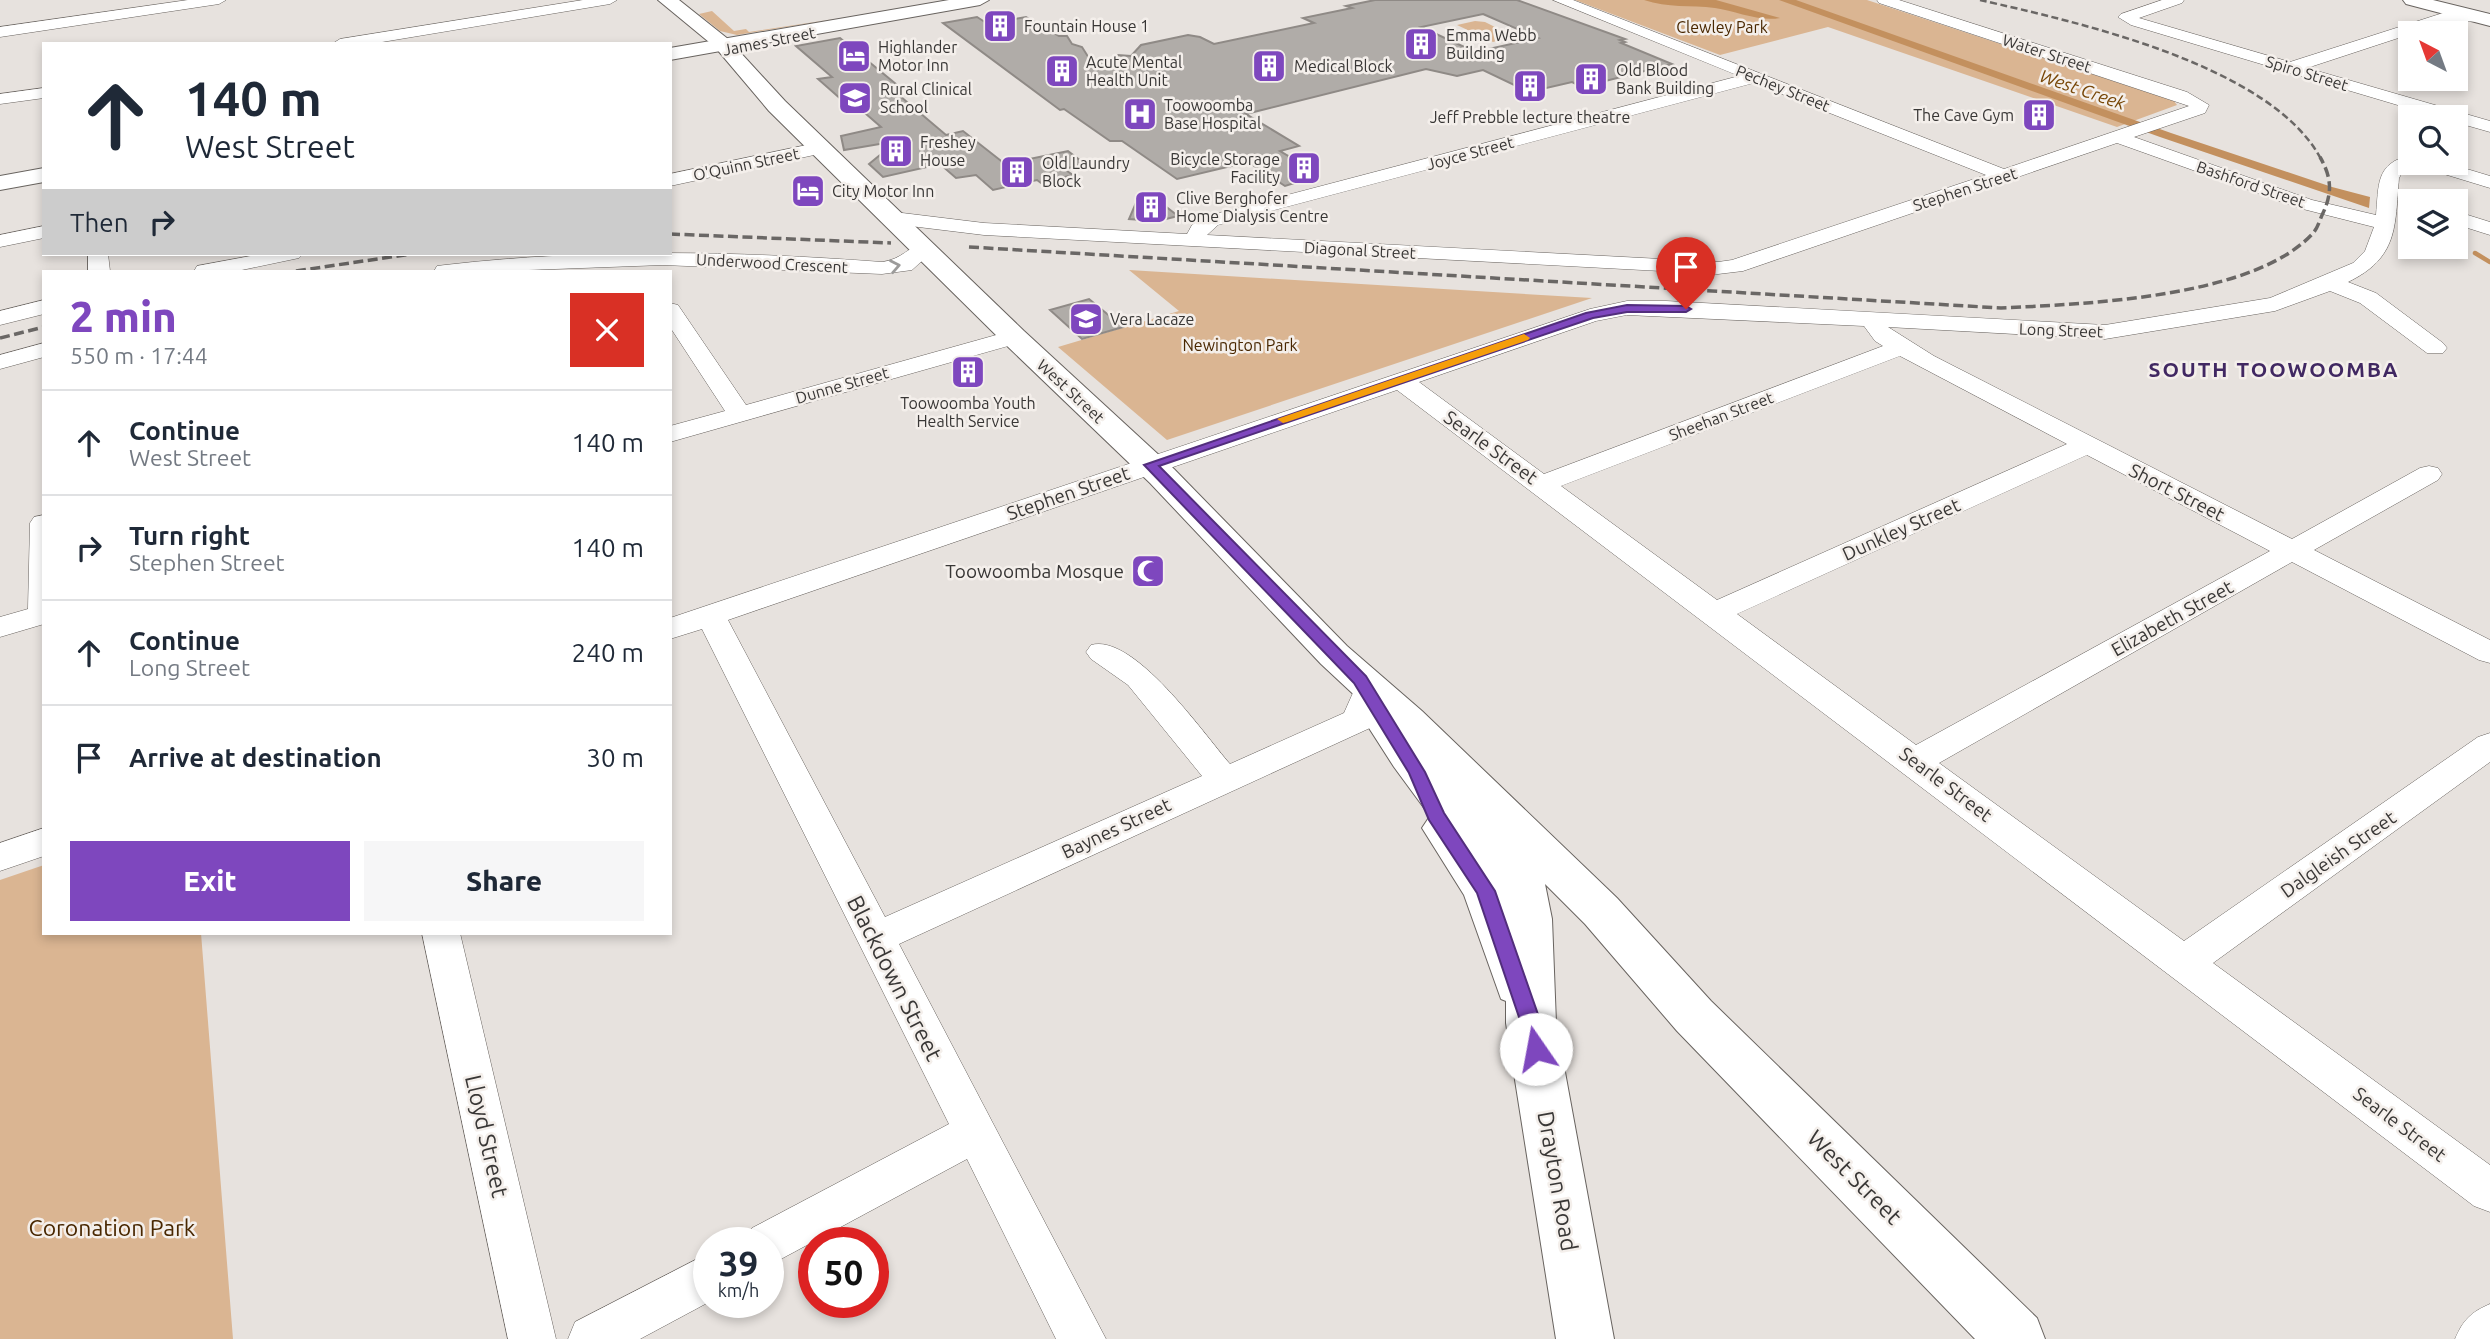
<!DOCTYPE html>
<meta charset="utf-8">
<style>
body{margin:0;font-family:Ubuntu,sans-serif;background:#f6f6f7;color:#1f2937;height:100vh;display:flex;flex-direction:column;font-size:26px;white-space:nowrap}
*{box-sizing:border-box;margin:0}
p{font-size:23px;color:#747a83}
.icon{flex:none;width:38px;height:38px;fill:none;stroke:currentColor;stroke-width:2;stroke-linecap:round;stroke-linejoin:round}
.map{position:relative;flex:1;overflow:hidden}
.details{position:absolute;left:42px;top:270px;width:630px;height:665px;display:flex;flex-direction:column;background:#fff;border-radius:0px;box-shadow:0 4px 10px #0003}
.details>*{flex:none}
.hud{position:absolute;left:42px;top:42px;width:630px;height:214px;border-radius:0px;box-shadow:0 4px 10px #0003;background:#fff;color:#1f2937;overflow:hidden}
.needle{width:46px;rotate:319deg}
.tools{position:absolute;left:2398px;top:21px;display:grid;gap:14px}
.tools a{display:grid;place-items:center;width:70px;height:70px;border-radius:0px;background:#fff;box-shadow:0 4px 10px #0003;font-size:35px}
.speed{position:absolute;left:693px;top:1227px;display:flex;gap:14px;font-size:35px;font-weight:700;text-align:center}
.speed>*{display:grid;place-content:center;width:91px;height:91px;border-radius:50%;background:#fff;box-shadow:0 4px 10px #0003;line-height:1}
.speed small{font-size:18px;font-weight:400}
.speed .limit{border:10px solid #d22;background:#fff;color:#111}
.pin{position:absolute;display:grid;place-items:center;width:60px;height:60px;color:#fff;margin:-72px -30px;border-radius:50% 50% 50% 0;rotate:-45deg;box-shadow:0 0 7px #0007}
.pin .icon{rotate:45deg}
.me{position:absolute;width:77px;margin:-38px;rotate:348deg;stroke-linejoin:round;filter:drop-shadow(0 0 5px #0008)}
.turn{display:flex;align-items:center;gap:24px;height:147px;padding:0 28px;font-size:32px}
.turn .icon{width:91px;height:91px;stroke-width:2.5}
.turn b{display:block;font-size:49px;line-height:60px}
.then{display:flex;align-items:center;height:66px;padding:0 28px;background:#0003;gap:14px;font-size:26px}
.round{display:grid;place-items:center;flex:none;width:74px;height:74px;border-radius:0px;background:#f6f6f7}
.head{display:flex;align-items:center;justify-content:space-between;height:119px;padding:0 28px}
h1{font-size:42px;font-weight:800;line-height:52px;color:#7e47be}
.action{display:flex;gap:14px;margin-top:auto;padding:14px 28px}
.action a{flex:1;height:80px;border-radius:0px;background:#7e47be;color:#fff;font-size:28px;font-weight:800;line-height:80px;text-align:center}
.action a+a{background:#f6f6f7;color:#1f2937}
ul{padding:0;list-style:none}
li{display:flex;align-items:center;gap:21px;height:105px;padding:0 28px;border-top:2px solid #e0e1e3}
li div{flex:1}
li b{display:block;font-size:26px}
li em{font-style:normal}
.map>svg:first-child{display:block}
.green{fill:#dab592}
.water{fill:#c3905e}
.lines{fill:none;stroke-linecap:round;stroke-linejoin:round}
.stream{stroke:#c3905e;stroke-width:4.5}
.building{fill:#b0aca8;stroke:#8f8a86;stroke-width:2;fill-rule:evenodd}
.minor-casing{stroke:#68635f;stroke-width:1}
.major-casing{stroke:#68635f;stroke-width:2}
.highway-casing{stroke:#68635f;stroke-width:2}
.minor{fill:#fff;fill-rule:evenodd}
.major{fill:#fff;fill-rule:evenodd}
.highway{fill:#fff;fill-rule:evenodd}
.rail-far1{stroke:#6a6765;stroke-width:2.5;stroke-dasharray:7 3.5;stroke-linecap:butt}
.rail{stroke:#6a6765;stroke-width:3.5;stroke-dasharray:10 4.5;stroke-linecap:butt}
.oneway{stroke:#9c9b9a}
.route{fill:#7e47be;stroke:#522e7c;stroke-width:2}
.slow{fill:#f59e0b}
.labels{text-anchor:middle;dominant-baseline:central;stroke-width:5;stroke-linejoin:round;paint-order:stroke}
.far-poi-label{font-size:16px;fill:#393736;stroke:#f4efeb;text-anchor:start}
.far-park-label{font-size:16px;fill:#492700;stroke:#f4efeb}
.far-street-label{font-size:16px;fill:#393736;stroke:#f4efeb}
.far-water-label{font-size:18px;font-style:italic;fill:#774606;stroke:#f4efeb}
.street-label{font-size:19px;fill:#393736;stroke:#f4efeb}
.poi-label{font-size:19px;fill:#393736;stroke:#f4efeb;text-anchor:end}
.far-district-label{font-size:21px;font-weight:bold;letter-spacing:2px;fill:#412862;stroke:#f4efeb}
.near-street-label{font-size:23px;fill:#393736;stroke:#f4efeb}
.near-park-label{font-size:23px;fill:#492700;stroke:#f4efeb}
</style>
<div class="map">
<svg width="2490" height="1339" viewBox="0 0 2490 1339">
<rect width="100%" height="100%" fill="#e7e2de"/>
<path class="green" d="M 1575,0 L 1867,0 L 2174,101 L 2177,105 L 2117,127 L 1828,27 L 1720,55 Z
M 712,11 L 734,31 L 746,29 L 749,32 L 841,18 L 737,35 L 720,31 L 699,14 Z
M 1475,21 L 1485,22 L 1513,36 L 1493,42 L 1457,25 Z
M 1129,270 L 1592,298 L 1167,440 L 1058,347 L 1179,311 Z
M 44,865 L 44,933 L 201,933 L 233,1339 L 0,1339 L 0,880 Z"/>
<path class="water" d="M 1644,0 L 1716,0 L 1780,18 C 1759,22 1736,11 1715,8 C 1690,5 1668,8 1644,0 Z
M 1779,0 L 1796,0 L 2171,133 L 2332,187 L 2370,197 L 2369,208 L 2160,137 Z"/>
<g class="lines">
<path class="stream" d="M 2475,253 L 2490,262"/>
</g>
<path class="building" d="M 1375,0 L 1517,0 L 1625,39 L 1620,40 L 1625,42 L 1621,43 L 1672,64 L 1582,87 L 1572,82 L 1529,92 L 1483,70 L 1457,76 L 1426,69 L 1246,114 L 1299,146 L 1280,151 L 1312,170 L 1302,173 L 1311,178 L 1285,186 L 1248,162 L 1177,179 L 1122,141 L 1110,141 L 1064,109 L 1060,110 L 943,23 L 977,17 L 988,24 L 1026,17 L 1059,36 L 1067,36 L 1072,44 L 1082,47 L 1092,63 L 1115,59 L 1118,55 L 1131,56 L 1141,45 L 1188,35 L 1200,37 L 1214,44 L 1314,23 L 1303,18 L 1352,8 L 1346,6 ZM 1483,14 L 1538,38 L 1475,52 L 1421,27 Z
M 840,38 L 902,89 L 894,91 L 946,135 L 963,131 L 1005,164 L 1068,151 L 1085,164 L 1064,169 L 1073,175 L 1041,183 L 1037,180 L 993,190 L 976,175 L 956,178 L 940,164 L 883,177 L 869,164 L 897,141 L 844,150 L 841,136 L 881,127 L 850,100 L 843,101 L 818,79 L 832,77 L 796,46 Z
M 1151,195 L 1178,216 L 1158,221 L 1129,219 L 1138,198 Z
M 1089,299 L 1123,327 L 1082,339 L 1050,310 Z"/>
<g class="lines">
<g class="minor-casing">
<path id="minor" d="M 188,0 L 226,0 L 219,4 L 0,37 L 0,27 Z
M 583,0 L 617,0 L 610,4 L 370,44 L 332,44 L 340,39 Z
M 1553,0 L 1573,0 L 2004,169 L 2189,106 L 1879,3 L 1877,0 L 1899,0 L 2187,92 L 2209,105 L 2205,113 L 2134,137 L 2312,200 L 2376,215 C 2379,185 2375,164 2410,155 L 2410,163 L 2418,163 L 2402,173 L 2399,178 C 2395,227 2398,258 2348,282 L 2376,293 L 2443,343 L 2447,348 L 2443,353 L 2427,353 L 2360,303 L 2330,291 L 2275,311 L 2105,339 L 1888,327 L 1934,356 L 2292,539 L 2420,468 L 2429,466 L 2438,468 L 2442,474 L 2438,480 L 2314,550 L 2490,640 L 2490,663 L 2479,660 L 2292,562 L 1939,763 L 2184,941 L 2478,737 L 2490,733 L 2490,762 L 2213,963 L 2490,1165 L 2490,1212 L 2474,1206 L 1397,390 L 728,620 L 885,917 L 1202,776 L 1128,685 L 1091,659 L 1086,652 L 1091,645 C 1134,633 1203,733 1230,764 L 1344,713 L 1356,686 L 1367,683 L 1378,686 L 1383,694 L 1370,728 L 899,944 L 1106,1339 L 1056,1339 L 967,1159 L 768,1266 L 768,1242 L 746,1242 L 752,1228 L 949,1124 L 702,629 L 670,639 L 670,618 L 1590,309 L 1627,301 L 1666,301 L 2105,325 L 2270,298 L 2353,263 L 2365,251 L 2374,227 L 2299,208 L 2117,143 L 1743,271 L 1718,274 L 984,235 L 894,224 L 887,222 L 884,218 L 887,214 L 894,212 L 984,223 L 1187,234 L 1192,225 L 1204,217 L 1739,76 ZM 1754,83 L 1986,175 L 1732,260 L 1718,262 L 1207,235 L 1218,225 ZM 1627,315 L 1864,326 L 1875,341 L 1883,346 L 1544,474 L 1419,382 L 1596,321 ZM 1900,356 L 2067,444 L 1717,600 L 1561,486 ZM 2087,455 L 2270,551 L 1916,745 L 1737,614 Z
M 2162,0 L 2184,0 L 2182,3 L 2139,18 L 2290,62 L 2446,12 L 2486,15 L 2489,18 L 2486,21 L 2447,22 L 2307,68 L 2490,121 L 2490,132 L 2455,122 L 2455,117 L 2438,117 L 2290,73 L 2280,72 L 2278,69 L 2131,25 L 2118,17 L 2121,14 Z
M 44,88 L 44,98 L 0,104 L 0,94 Z
M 821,142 L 828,144 L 830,148 L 828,152 L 670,186 L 670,174 Z
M 2419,163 L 2447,163 L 2490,176 L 2490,188 L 2421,167 Z
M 2455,211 L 2490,222 L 2490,235 L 2455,224 Z
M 44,226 L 44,238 L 0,247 L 0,235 Z
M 925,243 L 932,245 L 935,249 L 912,270 L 882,274 L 663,265 L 501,271 L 434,271 L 437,266 L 445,265 C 592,248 734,251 882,262 C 903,259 907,247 925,243 Z
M 88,254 L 108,254 L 110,271 L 88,271 Z
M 261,254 L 303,254 L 299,258 L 237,271 L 194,271 L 197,266 Z
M 44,300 L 44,314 L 0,325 L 0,311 Z
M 670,303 L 678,305 L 746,405 L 1014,330 L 1022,332 L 1026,337 L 1022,342 L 670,442 L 670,426 L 725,411 L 670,327 Z
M 44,343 L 44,357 L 0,369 L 0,355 Z
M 44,515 L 44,624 L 0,637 L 0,617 L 28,609 L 30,523 L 34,517 Z
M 44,828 L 44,856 L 0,871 L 0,843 Z
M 422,933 L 460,933 L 556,1339 L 508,1339 Z
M 709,1253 L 709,1302 L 640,1339 L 568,1339 L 575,1322 Z
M 2490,1304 L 2490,1339 L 2455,1339 C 2463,1320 2471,1312 2490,1304 Z"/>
</g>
<g class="major-casing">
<path id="major" d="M 658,0 L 679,0 L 728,39 L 785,101 L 1024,331 L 1174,469 L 1347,646 L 1422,711 L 1617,898 L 1711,1001 L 2037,1318 L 2045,1339 L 1975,1339 L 1677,1031 L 1585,924 L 1545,884 L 1552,919 L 1556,1023 L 1614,1339 L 1556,1339 L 1506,1023 L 1506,1001 L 1501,999 L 1464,895 L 1422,828 L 1430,816 L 1394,767 L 1360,714 L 1365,705 L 1321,664 L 1150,483 L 1004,343 L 769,111 L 715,47 Z"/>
</g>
<g class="highway-casing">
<path id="highway" d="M 949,0 L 989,0 L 980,5 L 670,60 L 670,48 Z
M 2403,0 L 2433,0 L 2490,14 L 2490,26 L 2406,4 Z
M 44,168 L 44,182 L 0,190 L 0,176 Z"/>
</g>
<use href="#minor" class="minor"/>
<use href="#major" class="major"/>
<use href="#highway" class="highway"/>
<path class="rail-far1" d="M 1980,0 C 2077,22 2271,65 2321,159"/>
<path class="rail" d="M 670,234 L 891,243
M 969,247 L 2001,308 C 2085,304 2256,298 2314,232 C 2318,227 2320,219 2323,213 C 2333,192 2331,176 2320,157
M 296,271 L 411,254
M 0,338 L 44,327"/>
</g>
<defs><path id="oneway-chevron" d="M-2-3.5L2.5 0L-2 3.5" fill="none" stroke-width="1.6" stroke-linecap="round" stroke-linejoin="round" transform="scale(1.75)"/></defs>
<use class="oneway" href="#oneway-chevron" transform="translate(895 266) rotate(-11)"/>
<path class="route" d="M 1627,305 L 1686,306 L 1691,309 L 1686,312 L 1627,312 L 1593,318 L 1159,466 L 1366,676 L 1425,772 L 1444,813 L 1495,891 L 1541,1023 L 1546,1049 L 1543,1056 L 1536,1059 L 1528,1056 L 1521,1023 L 1477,893 L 1429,820 L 1409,773 L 1354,683 L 1144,465 L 1586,313 Z"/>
<path class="slow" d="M 1524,334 L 1530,338 L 1528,340 L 1287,422 L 1283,423 L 1277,419 Z"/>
<defs>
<g id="building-square" transform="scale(1.75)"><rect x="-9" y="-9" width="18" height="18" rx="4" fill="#7e47be" stroke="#f4efeb"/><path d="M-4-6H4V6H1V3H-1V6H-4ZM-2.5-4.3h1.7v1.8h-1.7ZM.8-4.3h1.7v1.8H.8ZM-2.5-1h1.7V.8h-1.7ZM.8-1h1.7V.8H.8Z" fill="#fff"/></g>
<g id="hotel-square" transform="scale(1.75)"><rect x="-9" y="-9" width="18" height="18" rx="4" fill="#7e47be" stroke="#f4efeb"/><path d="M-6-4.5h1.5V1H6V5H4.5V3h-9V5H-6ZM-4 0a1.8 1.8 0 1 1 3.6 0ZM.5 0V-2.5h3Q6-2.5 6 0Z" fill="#fff"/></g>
<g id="university-square" transform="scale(1.75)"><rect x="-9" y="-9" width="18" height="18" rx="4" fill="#7e47be" stroke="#f4efeb"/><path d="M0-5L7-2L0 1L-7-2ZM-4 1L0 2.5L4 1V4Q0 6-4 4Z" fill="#fff"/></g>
<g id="hospital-square" transform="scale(1.75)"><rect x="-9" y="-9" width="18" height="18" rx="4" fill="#7e47be" stroke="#f4efeb"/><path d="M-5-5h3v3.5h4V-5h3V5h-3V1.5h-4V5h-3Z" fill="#fff"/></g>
<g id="school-square" transform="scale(1.75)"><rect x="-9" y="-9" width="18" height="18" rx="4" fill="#7e47be" stroke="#f4efeb"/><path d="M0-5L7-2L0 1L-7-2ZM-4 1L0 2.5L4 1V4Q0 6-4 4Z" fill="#fff"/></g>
<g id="mosque-square" transform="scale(1.75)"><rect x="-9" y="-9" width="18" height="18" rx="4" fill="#7e47be" stroke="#f4efeb"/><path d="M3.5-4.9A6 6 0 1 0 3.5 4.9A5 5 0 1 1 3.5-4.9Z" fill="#fff"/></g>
</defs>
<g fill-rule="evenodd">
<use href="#building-square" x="1000" y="26"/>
<use href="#building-square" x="1421" y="44"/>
<use href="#hotel-square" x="854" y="56"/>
<use href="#building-square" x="1269" y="66"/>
<use href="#building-square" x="1062" y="71"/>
<use href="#building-square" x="1591" y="79"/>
<use href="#building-square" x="1530" y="86"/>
<use href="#university-square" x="855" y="98"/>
<use href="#hospital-square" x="1140" y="114"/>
<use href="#building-square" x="2039" y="115"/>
<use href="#building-square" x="896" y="151"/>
<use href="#building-square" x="1304" y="168"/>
<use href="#building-square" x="1017" y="172"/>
<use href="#hotel-square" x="808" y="191"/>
<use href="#building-square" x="1151" y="207"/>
<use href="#school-square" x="1086" y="319"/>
<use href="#building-square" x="968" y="372"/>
<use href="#mosque-square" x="1148" y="571"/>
</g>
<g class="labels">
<g class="far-poi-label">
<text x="1024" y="26">Fountain House 1</text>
<text x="1446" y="35">Emma Webb<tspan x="1446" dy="18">Building</tspan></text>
<text x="878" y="47">Highlander<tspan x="878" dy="18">Motor Inn</tspan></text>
<text x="1086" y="62">Acute Mental<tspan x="1086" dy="18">Health Unit</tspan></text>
<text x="1294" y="66">Medical Block</text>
<text x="1616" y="70">Old Blood<tspan x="1616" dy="18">Bank Building</tspan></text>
<text x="880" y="89">Rural Clinical<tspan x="880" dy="18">School</tspan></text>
<text x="1164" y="105">Toowoomba<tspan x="1164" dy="18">Base Hospital</tspan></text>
<text x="2014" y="115" text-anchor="end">The Cave Gym</text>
<text x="1530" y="117" text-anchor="middle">Jeff Prebble lecture theatre</text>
<text x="920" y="142">Freshey<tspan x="920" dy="18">House</tspan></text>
<text x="1280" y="159" text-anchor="end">Bicycle Storage<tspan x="1280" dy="18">Facility</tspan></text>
<text x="1042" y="163">Old Laundry<tspan x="1042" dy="18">Block</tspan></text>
<text x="832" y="191">City Motor Inn</text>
<text x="1176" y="198">Clive Berghofer<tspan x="1176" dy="18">Home Dialysis Centre</tspan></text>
<text x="1110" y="319">Vera Lacaze</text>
<text x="968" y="403" text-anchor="middle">Toowoomba Youth<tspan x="968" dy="18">Health Service</tspan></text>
</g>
<g class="far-park-label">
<text x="1722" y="27">Clewley Park</text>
<text x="1240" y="345">Newington Park</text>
</g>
<g class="far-street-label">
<text transform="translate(769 41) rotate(-11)">James Street</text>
<text transform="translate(2047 53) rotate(18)">Water Street</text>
<text transform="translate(2307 73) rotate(17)">Spiro Street</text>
<text transform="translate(1783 88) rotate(22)">Pechey Street</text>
<text transform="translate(1470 153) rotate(-15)">Joyce Street</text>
<text transform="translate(746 164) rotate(-12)">O'Quinn Street</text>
<text transform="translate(2251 184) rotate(19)">Bashford Street</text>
<text transform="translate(1965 189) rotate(-18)">Stephen Street</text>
<text transform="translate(1360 250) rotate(3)">Diagonal Street</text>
<text transform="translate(772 263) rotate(3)">Underwood Crescent</text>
<text transform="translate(2061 330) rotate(2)">Long Street</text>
<text transform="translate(842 385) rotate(-16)">Dunne Street</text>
<text transform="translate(1071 391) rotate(43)">West Street</text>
<text transform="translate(1721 416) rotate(-21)">Sheehan Street</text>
</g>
<g class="far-water-label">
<text transform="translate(2083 89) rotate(19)">West Creek</text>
</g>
<g class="street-label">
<text transform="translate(1491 447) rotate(36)">Searle Street</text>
<text transform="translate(2177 492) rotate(27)">Short Street</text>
<text transform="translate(1068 493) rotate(-19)">Stephen Street</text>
<text transform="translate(1901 529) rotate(-24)">Dunkley Street</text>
<text transform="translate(2172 618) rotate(-29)">Elizabeth Street</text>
<text transform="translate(1946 784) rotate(37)">Searle Street</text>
<text transform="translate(1116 828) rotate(-25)">Baynes Street</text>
<text transform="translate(2338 854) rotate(-35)">Dalgleish Street</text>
<text transform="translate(2400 1124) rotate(37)">Searle Street</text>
</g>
<g class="poi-label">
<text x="1124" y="571">Toowoomba Mosque</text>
</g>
<g class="far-district-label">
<text x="2274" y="369">SOUTH TOOWOOMBA</text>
</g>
<g class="near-street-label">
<text transform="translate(895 978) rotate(63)">Blackdown Street</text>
<text transform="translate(487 1136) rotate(77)">Lloyd Street</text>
<text transform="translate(1855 1177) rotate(45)">West Street</text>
<text transform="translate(1558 1181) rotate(80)">Drayton Road</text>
</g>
<g class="near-park-label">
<text x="112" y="1227">Coronation Park</text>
</g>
</g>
</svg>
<div class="tools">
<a><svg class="needle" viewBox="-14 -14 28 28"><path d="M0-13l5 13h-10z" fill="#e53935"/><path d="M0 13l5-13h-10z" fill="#747a83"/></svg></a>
<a><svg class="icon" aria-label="search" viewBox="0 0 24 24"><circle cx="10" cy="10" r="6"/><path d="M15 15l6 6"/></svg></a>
<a><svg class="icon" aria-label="layers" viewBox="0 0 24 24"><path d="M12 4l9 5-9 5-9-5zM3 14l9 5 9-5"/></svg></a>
</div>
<div class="speed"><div>39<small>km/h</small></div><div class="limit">50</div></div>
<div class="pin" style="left:1686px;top:309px;background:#d93025"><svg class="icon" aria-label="arrive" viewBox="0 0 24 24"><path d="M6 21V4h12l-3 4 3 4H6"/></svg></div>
<svg class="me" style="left:1536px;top:1049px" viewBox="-20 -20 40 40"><circle r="19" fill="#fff"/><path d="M0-13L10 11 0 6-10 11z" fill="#7e47be"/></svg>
<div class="hud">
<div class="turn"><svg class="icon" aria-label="ahead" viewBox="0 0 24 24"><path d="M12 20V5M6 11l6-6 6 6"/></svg><div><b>140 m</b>West Street</div></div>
<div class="then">Then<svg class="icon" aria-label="right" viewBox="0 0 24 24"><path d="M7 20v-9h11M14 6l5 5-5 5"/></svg></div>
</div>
<section class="details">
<div class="head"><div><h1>2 min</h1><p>550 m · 17:44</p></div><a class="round" style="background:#d93025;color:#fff"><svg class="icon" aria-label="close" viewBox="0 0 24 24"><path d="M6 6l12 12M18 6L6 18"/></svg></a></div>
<ul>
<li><svg class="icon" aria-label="ahead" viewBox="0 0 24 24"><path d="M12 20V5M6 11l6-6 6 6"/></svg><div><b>Continue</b><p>West Street</p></div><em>140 m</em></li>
<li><svg class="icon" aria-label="right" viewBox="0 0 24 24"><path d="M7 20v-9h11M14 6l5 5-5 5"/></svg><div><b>Turn right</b><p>Stephen Street</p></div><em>140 m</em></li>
<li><svg class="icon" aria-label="ahead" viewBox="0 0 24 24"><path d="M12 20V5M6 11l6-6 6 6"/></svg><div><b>Continue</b><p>Long Street</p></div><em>240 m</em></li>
<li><svg class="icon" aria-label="arrive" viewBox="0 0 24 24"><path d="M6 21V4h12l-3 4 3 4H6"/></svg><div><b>Arrive at destination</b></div><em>30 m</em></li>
</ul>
<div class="action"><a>Exit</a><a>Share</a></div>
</section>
</div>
